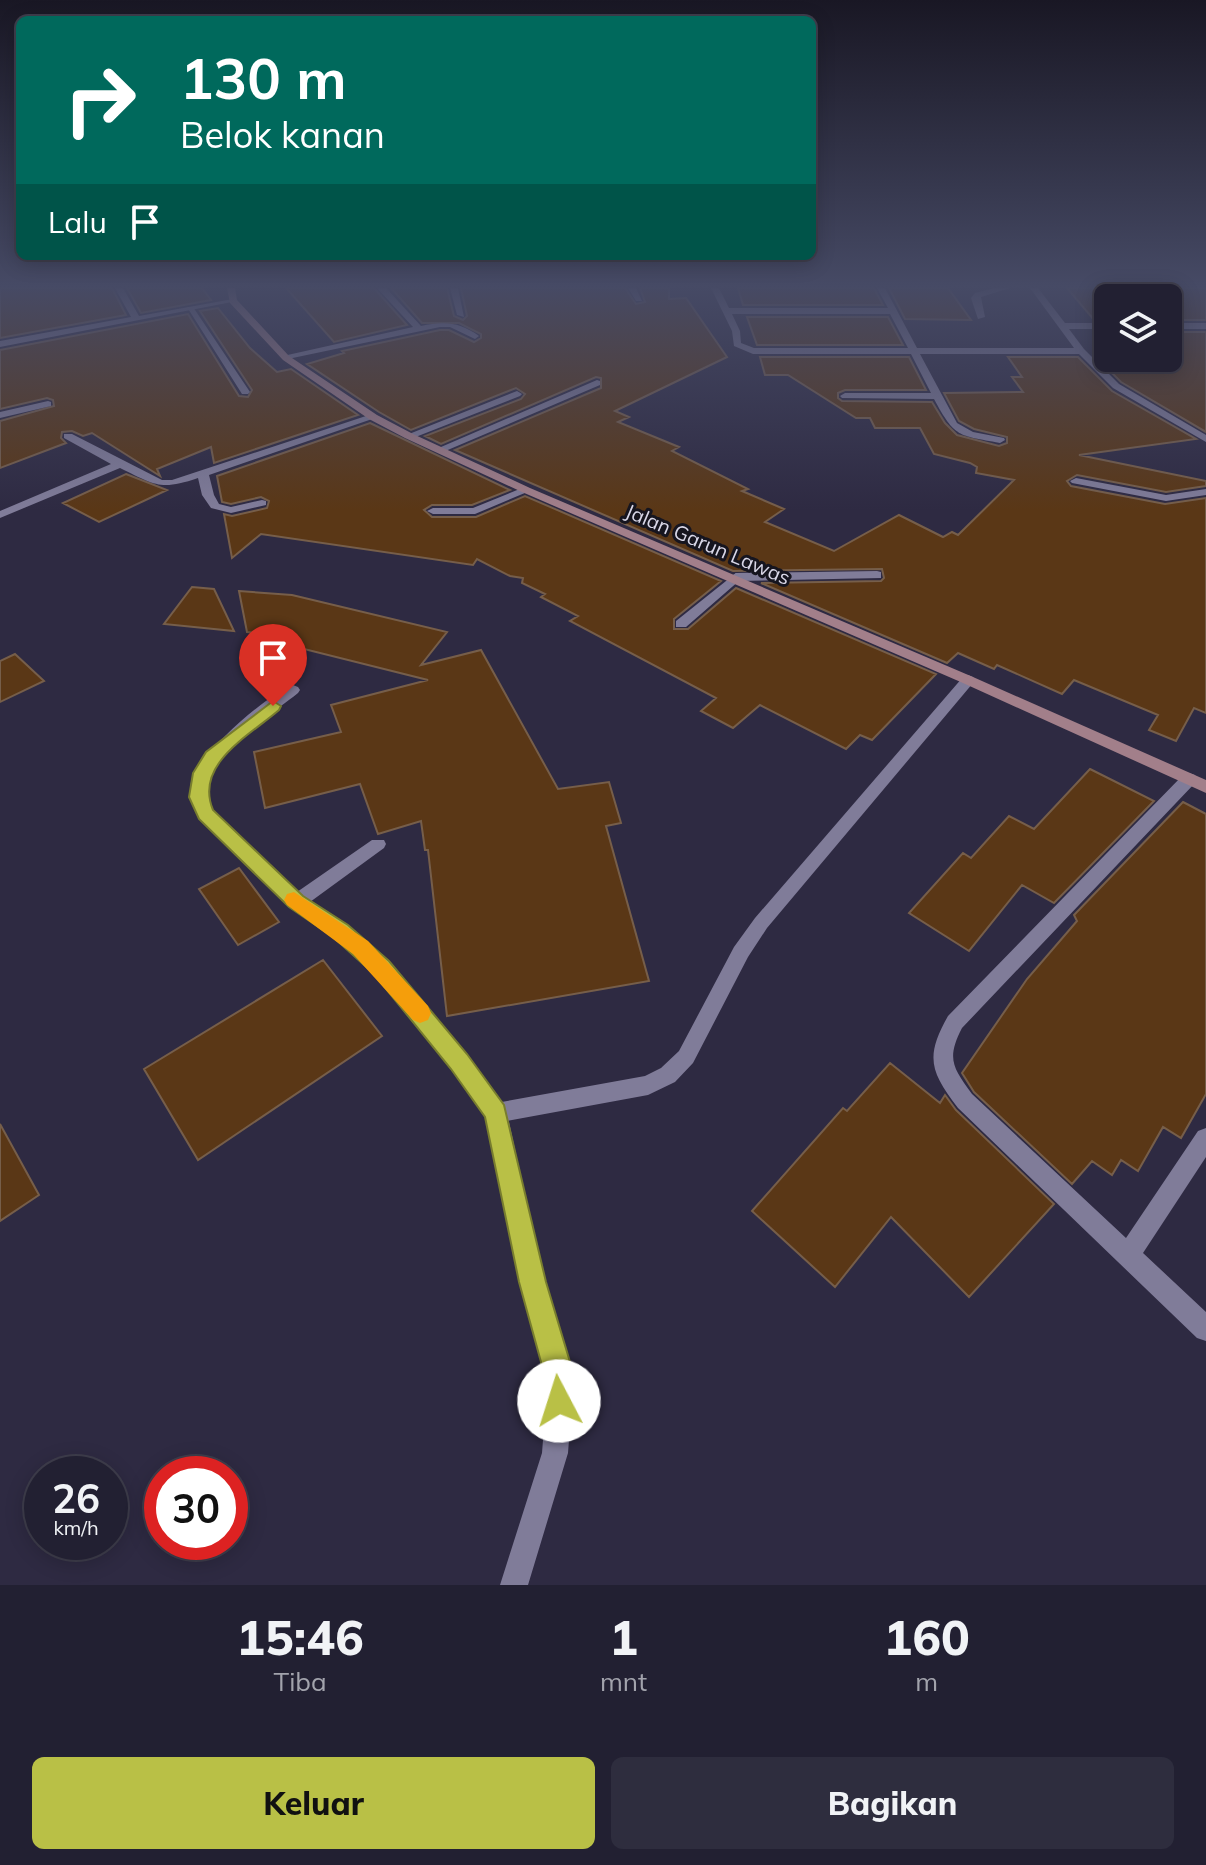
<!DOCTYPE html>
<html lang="id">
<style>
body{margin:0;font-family:Mulish,sans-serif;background:#2e2d3e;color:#f1f3f6;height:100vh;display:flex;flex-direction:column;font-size:30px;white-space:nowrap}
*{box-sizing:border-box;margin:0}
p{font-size:26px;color:#a2a3ac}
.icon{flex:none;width:44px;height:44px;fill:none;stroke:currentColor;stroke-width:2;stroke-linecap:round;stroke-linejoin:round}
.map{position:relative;height:1585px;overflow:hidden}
.panel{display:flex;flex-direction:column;background:#222032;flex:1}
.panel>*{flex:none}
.hud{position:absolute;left:16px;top:16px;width:800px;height:244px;border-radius:12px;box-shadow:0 4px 20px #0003,0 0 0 2px #3f3e4d;background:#00695c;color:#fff;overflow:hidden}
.fabs{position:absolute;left:1094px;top:284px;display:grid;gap:16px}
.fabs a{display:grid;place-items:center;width:88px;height:88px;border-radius:12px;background:#222032;box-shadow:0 4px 20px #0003,0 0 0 2px #3f3e4d;font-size:40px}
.speed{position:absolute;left:24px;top:1456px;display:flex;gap:16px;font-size:40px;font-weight:700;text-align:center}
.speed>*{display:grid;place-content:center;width:104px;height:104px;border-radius:50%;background:#222032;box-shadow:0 4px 20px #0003,0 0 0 2px #3f3e4d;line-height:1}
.speed small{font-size:20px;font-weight:400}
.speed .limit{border:12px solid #d22;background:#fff;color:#111}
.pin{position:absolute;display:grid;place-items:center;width:68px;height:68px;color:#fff;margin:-82px -34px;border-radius:50% 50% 50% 0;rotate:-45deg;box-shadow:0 0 8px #0007}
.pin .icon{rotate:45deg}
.me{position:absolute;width:88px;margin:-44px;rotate:355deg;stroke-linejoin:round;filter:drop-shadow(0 0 6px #0008)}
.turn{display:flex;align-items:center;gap:28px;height:168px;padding:0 32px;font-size:36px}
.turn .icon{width:104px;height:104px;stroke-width:2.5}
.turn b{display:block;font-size:56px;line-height:68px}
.then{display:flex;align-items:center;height:76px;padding:0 32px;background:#0003;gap:16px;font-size:30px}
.eta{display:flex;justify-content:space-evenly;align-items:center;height:136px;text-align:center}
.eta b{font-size:48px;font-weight:800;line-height:56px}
.button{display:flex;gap:16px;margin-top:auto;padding:16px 32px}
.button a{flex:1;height:92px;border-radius:12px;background:#b9c046;color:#111;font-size:32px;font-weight:800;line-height:92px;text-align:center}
.button a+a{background:#2e2d3e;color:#f1f3f6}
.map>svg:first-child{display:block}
.building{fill:#5a3716;stroke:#765e4a;stroke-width:2}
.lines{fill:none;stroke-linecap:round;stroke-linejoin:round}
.service{fill:#807c99;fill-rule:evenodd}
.minor{fill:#807c99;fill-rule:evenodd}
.secondary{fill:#a27f8a;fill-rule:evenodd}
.route{fill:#b9c046;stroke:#787d2e;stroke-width:2}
.slow{fill:#f59e0b}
.labels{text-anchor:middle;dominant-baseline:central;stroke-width:6;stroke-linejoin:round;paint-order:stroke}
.far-street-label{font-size:20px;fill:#d9d7e7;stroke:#16151f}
</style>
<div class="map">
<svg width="1206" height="1585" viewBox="0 0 1206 1585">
<rect width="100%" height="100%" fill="#2e2a42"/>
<path class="building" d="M 0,288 L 112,288 L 126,315 L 0,338 Z
M 127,288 L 202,288 L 211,300 L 141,313 Z
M 286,288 L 374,288 L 407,325 L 334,342 Z
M 391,288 L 447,288 L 454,316 L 463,320 L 467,316 L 461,288 L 625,288 L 636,304 L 645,302 L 640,288 L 669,288 L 669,299 L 686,298 L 727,357 L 615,411 L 629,417 L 618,422 L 679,447 L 672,451 L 748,489 L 742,491 L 784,509 L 765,522 L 834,551 L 899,515 L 943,537 L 952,532 L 958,535 L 1014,480 L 976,473 L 977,467 L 970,463 L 934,454 L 920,428 L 875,428 L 870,418 L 856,418 L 788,375 L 765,375 L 760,357 L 909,357 L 926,390 L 845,390 L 838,393 L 838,398 L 842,401 L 932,402 L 945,423 L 957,435 L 999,446 L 1007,443 L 1007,437 L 974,429 L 959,421 L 944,393 L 1023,392 L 1012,377 L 1022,377 L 1008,357 L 1078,357 L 1112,391 L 1196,439 L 1079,455 L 1206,481 L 1206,486 L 1166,492 L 1077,475 L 1067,481 L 1071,486 L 1165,504 L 1206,498 L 1206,713 L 1194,708 L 1176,741 L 1149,730 L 1158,715 L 1074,680 L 1062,694 L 997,665 L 994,669 L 958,653 L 947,663 L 761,583 L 881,581 L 884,578 L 882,569 L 733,571 L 455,450 L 601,388 L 601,378 L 596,377 L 441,444 L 425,436 L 521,399 L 525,394 L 516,388 L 411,430 L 379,412 L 307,364 L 344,353 L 342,351 L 440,330 L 449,330 L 474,342 L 481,338 L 481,334 L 459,323 L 422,323 Z
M 738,288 L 874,288 L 883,305 L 743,305 Z
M 889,288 L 948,288 L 971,320 L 905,319 Z
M 1067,288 L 1108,288 L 1108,320 L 1094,320 Z
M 1168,288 L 1206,288 L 1206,320 L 1168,320 Z
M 218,308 L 250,348 L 277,372 L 291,369 L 358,415 L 214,463 L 211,447 L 157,469 L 160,476 L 92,433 L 83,436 L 72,431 L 62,432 L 61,438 L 66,443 L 0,468 L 0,421 L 54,406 L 53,400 L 47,398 L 0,409 L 0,350 L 188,314 L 239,396 L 248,397 L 252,390 L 200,311 Z
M 747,317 L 888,317 L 903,345 L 757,345 Z
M 1168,332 L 1206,332 L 1206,432 L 1121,382 L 1099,360 L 1122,371 L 1111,358 L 1168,358 Z
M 370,423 L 510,490 L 472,505 L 432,505 L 424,510 L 432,517 L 476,517 L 525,496 L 721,581 L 674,619 L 674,629 L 688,629 L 736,588 L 936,674 L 872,740 L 860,735 L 846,749 L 760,705 L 733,728 L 701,711 L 716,698 L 570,621 L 578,616 L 541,597 L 545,594 L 522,583 L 523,578 L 510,576 L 477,559 L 473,565 L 261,534 L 232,558 L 224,514 L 232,516 L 267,508 L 269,501 L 261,497 L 231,504 L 222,502 L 217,476 Z
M 126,474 L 167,490 L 99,522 L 63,503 Z
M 192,587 L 214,589 L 234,631 L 164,624 Z
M 239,591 L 292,595 L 447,632 L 421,665 L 481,650 L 558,789 L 609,782 L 621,823 L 606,826 L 649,981 L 447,1016 L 428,850 L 425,850 L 421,821 L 378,834 L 360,784 L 265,808 L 254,752 L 341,732 L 331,705 L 428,680 L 288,645 L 296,637 L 247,632 Z
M 15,654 L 44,681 L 0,702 L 0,661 Z
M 1090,769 L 1154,801 L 1054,903 L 1022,885 L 969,951 L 909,913 L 963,853 L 971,858 L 1009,816 L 1034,829 Z
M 1183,802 L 1206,814 L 1206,1094 L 1181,1138 L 1163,1127 L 1138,1171 L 1121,1160 L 1112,1175 L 1092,1161 L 1072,1184 L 974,1092 L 962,1073 L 1027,979 L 1077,921 L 1074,915 Z
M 239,868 L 279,922 L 238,945 L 199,889 Z
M 323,960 L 382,1036 L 198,1160 L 144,1069 Z
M 890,1063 L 940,1103 L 945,1095 L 956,1110 L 1054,1204 L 969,1297 L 891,1217 L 835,1287 L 752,1211 L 843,1108 L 847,1111 Z
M 0,1124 L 39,1195 L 0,1221 Z"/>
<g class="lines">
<path class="service" d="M 450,288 L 458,288 L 464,317 L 457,315 Z
M 628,288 L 636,288 L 642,301 L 636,301 Z
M 994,288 L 1010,288 L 981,297 L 985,317 L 978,319 L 971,298 L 975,293 Z
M 187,307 L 193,307 L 250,392 L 248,394 L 242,394 Z
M 597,380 L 600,381 L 600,385 L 443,452 L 434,450 Z
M 736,573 L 742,577 L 740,580 L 686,627 L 676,627 L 676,621 Z
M 968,675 L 973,677 L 975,680 L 973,683 L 767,928 L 748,957 L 693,1063 L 675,1082 L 648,1095 L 496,1123 L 489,1120 L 485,1113 L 489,1106 L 496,1103 L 645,1076 L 661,1068 L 679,1051 L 734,947 L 755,918 L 963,677 Z"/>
<path class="minor" d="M 115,288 L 123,288 L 139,316 L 233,299 L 237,301 L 0,347 L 0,341 L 131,317 Z
M 377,288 L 386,288 L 421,326 C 444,321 460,322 479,336 L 475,339 L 450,327 L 440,327 L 283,360 L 283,356 L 413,327 Z
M 711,288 L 719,288 L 729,308 L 888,308 L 877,288 L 885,288 L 917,348 L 1074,348 L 1030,288 L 1038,288 L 1065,323 L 1108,323 L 1108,329 L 1069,329 L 1084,349 L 1119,384 L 1206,435 L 1206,442 L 1113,388 L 1079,354 L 920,354 L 957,423 L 973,432 L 1004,438 L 1005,440 L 1000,443 C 958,435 955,438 934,399 L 842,398 L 840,396 L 845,393 L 931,393 L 911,354 L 753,354 L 734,346 L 732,331 ZM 732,314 L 890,314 L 908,348 L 754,348 L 741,343 L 740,331 Z
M 1168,323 L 1206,323 L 1206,329 L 1168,329 Z
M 517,391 L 522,394 L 520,396 L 413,438 L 404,436 Z
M 48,401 L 51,402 L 51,406 L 0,418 L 0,412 Z
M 369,415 L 378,417 L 209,475 L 214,495 L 219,504 L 231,507 L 262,500 L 266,501 L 266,505 L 231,513 L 211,508 L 202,495 L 198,478 C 160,491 155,485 120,468 L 0,518 L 0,511 L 111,464 L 64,438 L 64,434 L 72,434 L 162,480 L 172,480 Z
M 1076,478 L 1166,495 L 1206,489 L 1206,495 L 1166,501 L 1072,483 L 1070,481 Z
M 522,488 L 532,490 L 475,514 L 433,514 L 427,511 L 433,508 L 473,508 Z
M 877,571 L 881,572 L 881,578 L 736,581 L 730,577 L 736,573 Z
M 293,685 L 298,687 L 300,690 L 298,693 C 272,714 210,752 207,786 C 206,795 209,803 212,811 L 297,892 L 372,840 L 384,840 L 386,844 L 384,848 L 310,902 L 347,926 L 388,961 L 466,1055 L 507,1113 L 544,1282 L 568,1362 L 572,1401 L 568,1453 L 528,1585 L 500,1585 L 542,1453 L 546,1401 L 544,1362 L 520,1282 L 486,1117 L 452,1069 L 374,973 L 335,936 L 290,907 L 199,818 C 194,808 188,794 191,782 C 198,755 267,694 293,685 Z
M 1189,773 L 1195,775 L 1197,779 L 1195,783 L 962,1028 C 946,1059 953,1068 972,1094 L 1126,1238 L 1198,1131 L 1206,1128 L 1206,1157 L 1143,1253 L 1206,1312 L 1206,1341 L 1197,1338 L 958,1108 C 930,1071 925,1057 948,1016 L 1183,775 Z"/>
<path class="secondary" d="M 227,288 L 235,288 L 237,300 L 289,356 L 377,415 L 413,434 L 530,488 L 973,677 L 1206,780 L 1206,793 L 963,683 L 522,492 L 405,438 L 369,419 L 283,360 L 230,303 Z"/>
</g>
<linearGradient id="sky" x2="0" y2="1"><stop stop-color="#191724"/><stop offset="0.56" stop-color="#464a65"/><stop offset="1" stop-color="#464a65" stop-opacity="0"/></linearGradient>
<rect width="1206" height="510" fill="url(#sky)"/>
<path class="route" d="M 273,701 L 281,706 L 279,710 C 249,736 194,764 213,810 L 303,896 L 348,925 L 389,961 L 467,1054 L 504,1105 L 546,1282 L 570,1362 L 573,1401 L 569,1411 L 559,1416 L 549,1411 L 544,1401 L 541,1362 L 519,1282 L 485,1117 L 451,1069 L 374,974 L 333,937 L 289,907 L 199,819 L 189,797 L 193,773 L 206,752 Z"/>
<path class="slow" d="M 294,892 L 368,941 L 428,1006 L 431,1013 L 428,1020 L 420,1023 L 413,1020 L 353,954 L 287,905 L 284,900 L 287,894 Z"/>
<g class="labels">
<g class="far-street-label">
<text transform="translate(708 544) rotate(23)">Jalan Garun Lawas</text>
</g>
</g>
</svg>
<div class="fabs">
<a><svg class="icon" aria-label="layers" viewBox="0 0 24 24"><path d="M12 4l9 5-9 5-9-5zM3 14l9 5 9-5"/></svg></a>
</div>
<div class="speed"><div>26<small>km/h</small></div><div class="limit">30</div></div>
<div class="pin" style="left:273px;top:706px;background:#d93025"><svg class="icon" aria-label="arrive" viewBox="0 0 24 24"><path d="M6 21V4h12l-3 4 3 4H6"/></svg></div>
<svg class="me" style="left:559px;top:1401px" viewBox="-20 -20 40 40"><circle r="19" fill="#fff"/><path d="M0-13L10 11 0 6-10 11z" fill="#b9c046"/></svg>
<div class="hud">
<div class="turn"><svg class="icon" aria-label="right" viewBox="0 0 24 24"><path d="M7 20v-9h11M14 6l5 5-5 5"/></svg><div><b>130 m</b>Belok kanan</div></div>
<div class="then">Lalu<svg class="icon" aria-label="arrive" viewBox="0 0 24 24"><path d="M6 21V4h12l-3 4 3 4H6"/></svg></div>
</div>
</div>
<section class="panel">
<div class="eta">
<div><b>15:46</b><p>Tiba</p></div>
<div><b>1</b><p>mnt</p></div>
<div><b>160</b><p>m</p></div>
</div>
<div class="button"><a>Keluar</a><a>Bagikan</a></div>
</section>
